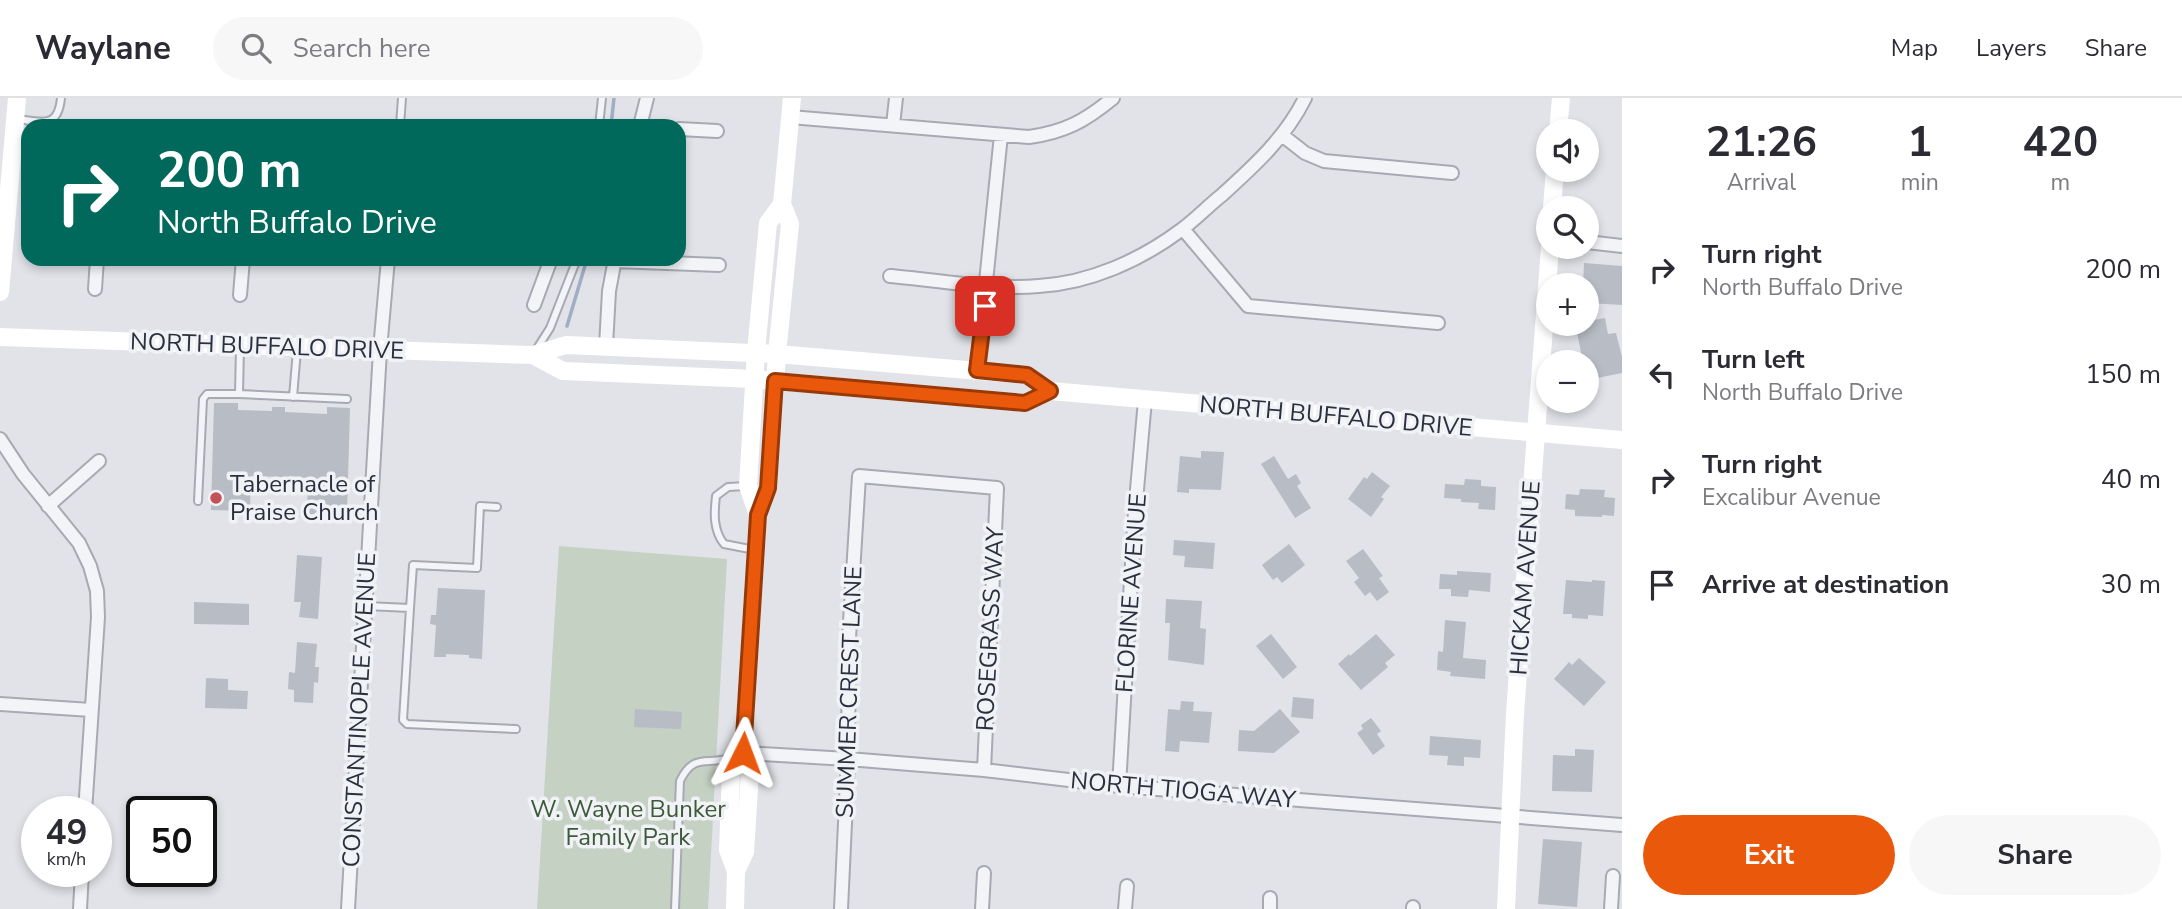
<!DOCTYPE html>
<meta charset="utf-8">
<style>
body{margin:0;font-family:"Nunito Sans",sans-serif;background:#f7f7f7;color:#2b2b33;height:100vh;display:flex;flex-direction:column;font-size:26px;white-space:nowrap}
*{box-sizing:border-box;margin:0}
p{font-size:23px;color:#7c7c81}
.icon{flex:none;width:38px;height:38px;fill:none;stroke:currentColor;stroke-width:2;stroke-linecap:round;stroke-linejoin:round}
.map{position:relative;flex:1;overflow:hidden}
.panel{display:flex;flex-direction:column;background:#fff;width:560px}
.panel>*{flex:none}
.top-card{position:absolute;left:21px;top:21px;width:665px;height:147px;border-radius:21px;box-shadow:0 4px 10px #0003;background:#00695c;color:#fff;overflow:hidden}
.controls{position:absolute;left:1536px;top:21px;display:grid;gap:14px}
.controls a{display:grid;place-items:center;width:63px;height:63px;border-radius:50%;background:#fff;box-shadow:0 4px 10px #0003;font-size:35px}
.speed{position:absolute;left:21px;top:698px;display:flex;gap:14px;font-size:35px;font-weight:700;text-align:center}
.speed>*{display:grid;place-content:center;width:91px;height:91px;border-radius:50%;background:#fff;box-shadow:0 4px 10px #0003;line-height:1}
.speed small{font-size:18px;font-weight:400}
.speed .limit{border:4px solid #111;border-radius:10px;background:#fff;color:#111}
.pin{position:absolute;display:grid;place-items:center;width:60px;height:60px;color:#fff;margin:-30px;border-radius:14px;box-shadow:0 4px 10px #0006}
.me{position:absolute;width:77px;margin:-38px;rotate:3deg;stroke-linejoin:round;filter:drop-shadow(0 0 5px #0008)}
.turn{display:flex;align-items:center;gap:24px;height:147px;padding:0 21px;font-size:32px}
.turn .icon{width:91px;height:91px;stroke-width:2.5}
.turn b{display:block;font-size:49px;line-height:60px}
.eta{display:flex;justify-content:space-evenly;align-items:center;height:119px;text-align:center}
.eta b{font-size:42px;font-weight:700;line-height:49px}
.primary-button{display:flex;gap:14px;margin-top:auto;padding:14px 21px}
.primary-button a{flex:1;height:80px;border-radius:42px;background:#ea580c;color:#fff;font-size:28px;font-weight:700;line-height:80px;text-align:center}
.primary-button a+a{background:#f7f7f7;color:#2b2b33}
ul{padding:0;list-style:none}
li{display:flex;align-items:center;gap:21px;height:105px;padding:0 21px}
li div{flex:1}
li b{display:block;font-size:26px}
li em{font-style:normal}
header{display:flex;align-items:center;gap:42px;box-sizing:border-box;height:98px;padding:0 35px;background:#fff;border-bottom:2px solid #e1e1e2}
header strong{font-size:33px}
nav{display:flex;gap:38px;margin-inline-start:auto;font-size:24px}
.search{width:490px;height:63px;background:#f7f7f7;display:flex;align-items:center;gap:18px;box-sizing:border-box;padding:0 24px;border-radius:38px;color:#7c7c81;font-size:26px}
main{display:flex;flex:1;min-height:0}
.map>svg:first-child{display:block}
.green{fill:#c5d1c3}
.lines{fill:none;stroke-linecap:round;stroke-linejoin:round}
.stream{stroke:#9faec5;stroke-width:3.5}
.building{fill:#b8bcc5}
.lane-casing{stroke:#a7aab2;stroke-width:10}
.street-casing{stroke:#a7aab2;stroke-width:16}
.lane{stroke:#f3f4f7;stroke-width:6}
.street{stroke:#f3f4f7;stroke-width:12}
.secondary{stroke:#fff;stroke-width:18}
.route-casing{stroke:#983908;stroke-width:18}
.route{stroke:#ea580c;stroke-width:12}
.poi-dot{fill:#c25158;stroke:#f0f2f6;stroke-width:2.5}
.labels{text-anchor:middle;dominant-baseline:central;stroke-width:7;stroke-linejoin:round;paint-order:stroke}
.street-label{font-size:24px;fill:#2b303e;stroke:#f0f2f6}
.poi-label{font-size:24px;fill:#2b303e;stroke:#f0f2f6;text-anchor:start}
.park-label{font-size:24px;fill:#3c5939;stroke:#f0f2f6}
</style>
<header>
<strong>Waylane</strong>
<div class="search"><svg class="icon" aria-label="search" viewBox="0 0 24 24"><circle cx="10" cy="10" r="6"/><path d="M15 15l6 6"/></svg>Search here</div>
<nav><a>Map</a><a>Layers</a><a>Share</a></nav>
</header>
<main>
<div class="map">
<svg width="1622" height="811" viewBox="0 0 1622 811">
<rect width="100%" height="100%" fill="#e1e3e8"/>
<path class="green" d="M 559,448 L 727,461 L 708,811 L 537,811 Z"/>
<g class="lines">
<path class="stream" d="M 611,28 L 614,0
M 567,228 L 587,161"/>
</g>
<path class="building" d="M 1584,165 L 1622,168 L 1622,207 L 1587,205 L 1587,187 L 1583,187 Z
M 1605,220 L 1608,236 L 1616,235 L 1622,259 L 1622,275 L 1587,282 L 1587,264 L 1583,264 L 1576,230 L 1590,228 L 1589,223 Z
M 214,305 L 238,305 L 238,312 L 272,313 L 272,309 L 285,309 L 285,314 L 327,316 L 327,309 L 350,310 L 347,417 L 307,416 L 308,380 L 251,378 L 250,413 L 211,412 Z
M 1201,353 L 1224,354 L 1221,392 L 1189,391 L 1189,395 L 1177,394 L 1180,358 L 1201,360 Z
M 1274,358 L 1288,381 L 1296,376 L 1301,385 L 1297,388 L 1311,410 L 1295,420 L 1261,366 Z
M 1372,374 L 1390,388 L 1381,399 L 1384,401 L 1371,419 L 1348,401 L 1364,379 L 1367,381 Z
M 1465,381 L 1481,382 L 1481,388 L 1496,389 L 1495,412 L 1478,411 L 1479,405 L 1461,404 L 1461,401 L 1444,400 L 1445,386 L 1464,387 Z
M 1580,391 L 1605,392 L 1604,399 L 1615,400 L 1614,418 L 1602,417 L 1602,419 L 1575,418 L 1575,412 L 1565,411 L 1566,396 L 1579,397 Z
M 1174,442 L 1215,445 L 1213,471 L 1184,469 L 1185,458 L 1173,457 Z
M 1289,446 L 1305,467 L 1282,485 L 1277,479 L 1273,482 L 1262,467 Z
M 1363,451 L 1383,478 L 1379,480 L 1389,494 L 1377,503 L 1370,494 L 1365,498 L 1354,484 L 1359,480 L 1346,463 Z
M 297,457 L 322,459 L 318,521 L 299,519 L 301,504 L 294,504 Z
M 1457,473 L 1491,475 L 1490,494 L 1469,492 L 1468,499 L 1451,498 L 1451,491 L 1439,491 L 1440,476 L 1457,477 Z
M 1566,482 L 1592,484 L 1592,482 L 1605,483 L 1603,518 L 1588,517 L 1588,521 L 1572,520 L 1572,516 L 1563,516 Z
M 438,490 L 485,492 L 482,561 L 469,560 L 469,557 L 446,556 L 446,559 L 434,559 L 436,527 L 430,526 L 431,517 L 436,517 Z
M 1166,501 L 1202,503 L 1200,530 L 1206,531 L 1204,567 L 1168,562 L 1170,525 L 1165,525 Z
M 194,504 L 249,506 L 249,527 L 194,526 Z
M 1445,522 L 1466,524 L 1463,560 L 1486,562 L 1485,581 L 1450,578 L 1451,574 L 1437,572 L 1438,553 L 1443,554 Z
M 1271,536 L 1297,569 L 1283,581 L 1256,548 Z
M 1376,536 L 1395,557 L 1385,565 L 1388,569 L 1361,592 L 1338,566 L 1349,556 L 1350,558 Z
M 297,544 L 317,546 L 315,569 L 319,569 L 318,585 L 314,584 L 313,605 L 294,604 L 294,592 L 288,591 L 289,574 L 295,575 Z
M 1579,560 L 1606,584 L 1584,608 L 1554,581 L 1569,564 L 1572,567 Z
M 206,580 L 228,581 L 228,592 L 248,593 L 247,611 L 205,610 Z
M 1293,599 L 1314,601 L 1313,621 L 1291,619 Z
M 1181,603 L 1194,604 L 1193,613 L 1212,614 L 1209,645 L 1180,643 L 1179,654 L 1165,653 L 1168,611 L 1180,612 Z
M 635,611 L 682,614 L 681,631 L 634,629 Z
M 1280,611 L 1300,634 L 1274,655 L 1238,653 L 1239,632 L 1254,633 Z
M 1371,620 L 1381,633 L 1377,636 L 1385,648 L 1373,657 L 1357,635 L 1363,631 L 1361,627 Z
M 1430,638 L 1481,642 L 1480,660 L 1464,659 L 1464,668 L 1447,667 L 1448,658 L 1429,657 Z
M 1575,651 L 1594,652 L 1592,694 L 1552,693 L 1553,657 L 1575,658 Z
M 1543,741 L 1582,744 L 1577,809 L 1538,806 Z"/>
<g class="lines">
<g class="lane-casing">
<path id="lane" d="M 17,21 C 42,24 58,31 61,0
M 400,28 L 402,0
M 599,28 L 602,0
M 536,252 L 550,230 L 577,161
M 239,296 L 240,249
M 293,299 L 297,252
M 746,388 L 728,389 L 716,398 C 714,415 713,432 724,446 L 755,452
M 198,403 L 203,301 L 207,296 L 239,296 L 347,301
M 366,508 L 410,510 L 403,622 L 407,626 L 516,631
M 410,510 L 413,467 L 477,470 L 480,408 L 497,409
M 675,811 L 680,683 C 695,652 709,670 735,658"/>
</g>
<g class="street-casing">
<path id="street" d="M 790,19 L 1029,39 C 1065,34 1085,23 1113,0
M 893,27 L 896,0
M 640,28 L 647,0
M 679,31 L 717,33
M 1282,37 L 1305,55 L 1324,63 L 1452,75
M 1183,131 L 1248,208 L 1438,225
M 1587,144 L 1622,148
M 615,163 L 719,167
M 890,178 C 938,182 990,192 1039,188 C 1090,185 1141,162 1181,132 C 1196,121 1208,108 1222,97 C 1254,68 1286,39 1305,0
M 95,191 L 97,161
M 240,197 L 243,161
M 534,207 L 551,161
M 606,248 L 609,193 L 615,161
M 977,272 L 1001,37
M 0,341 L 23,376 L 79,445 L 90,468 L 97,493 L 98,519 L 85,714
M 48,408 L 99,363
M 0,606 L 91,612
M 743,655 L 848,661 L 984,672 L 1119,688 L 1622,727
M 1119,688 L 1135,414 L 1145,302
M 80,811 L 82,774
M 348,811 L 380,252 L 388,161
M 841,811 L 848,661 L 849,540 L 859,378 L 997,390 L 984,672
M 982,811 L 984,775
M 1125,811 L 1127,788
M 1270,811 L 1270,800
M 1413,811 L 1413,809
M 1611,811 L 1613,778"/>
</g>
<use href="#lane" class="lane"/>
<use href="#street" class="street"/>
<path class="secondary" d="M 1558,33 L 1561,0
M 1552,110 L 1555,72
M 0,194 L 17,0
M 0,239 L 533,257 L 566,247 L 777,256 L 1027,277 L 1050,293 L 1622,342
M 533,257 L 563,273 L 754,281 L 1025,305 L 1050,293
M 758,417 L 748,388 L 756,254 L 768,125 L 782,106
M 736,773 L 728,752 L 731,675 L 743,655
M 735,811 L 736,773 L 745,754 L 750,675 L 743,655 L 758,417 L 768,390 L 777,256 L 790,126 L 782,106 L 792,0
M 1506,811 L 1515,615 L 1550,149"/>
</g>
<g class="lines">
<g class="route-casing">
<path id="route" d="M 743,655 L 758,417 L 768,390 L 775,283 L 1025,305 L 1050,293 L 1027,277 L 977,272 L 985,208"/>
</g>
<use href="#route" class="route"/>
</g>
<circle class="poi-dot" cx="216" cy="400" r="7"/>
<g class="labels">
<g class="street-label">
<text transform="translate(267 248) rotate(2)">NORTH BUFFALO DRIVE</text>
<text transform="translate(1336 318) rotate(5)">NORTH BUFFALO DRIVE</text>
<text transform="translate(1525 480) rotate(-86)">HICKAM AVENUE</text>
<text transform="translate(1131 495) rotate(-86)">FLORINE AVENUE</text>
<text transform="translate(990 531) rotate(-87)">ROSEGRASS WAY</text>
<text transform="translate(849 594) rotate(-88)">SUMMER CREST LANE</text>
<text transform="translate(359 612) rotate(-87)">CONSTANTINOPLE AVENUE</text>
<text transform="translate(1183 692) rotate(5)">NORTH TIOGA WAY</text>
</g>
<g class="poi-label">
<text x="230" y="386">Tabernacle of<tspan x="230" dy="28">Praise Church</tspan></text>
</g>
<g class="park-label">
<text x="628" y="711">W. Wayne Bunker<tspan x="628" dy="28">Family Park</tspan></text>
</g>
</g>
</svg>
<div class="controls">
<a><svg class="icon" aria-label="sound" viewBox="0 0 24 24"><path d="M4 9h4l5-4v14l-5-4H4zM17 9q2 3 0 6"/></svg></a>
<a><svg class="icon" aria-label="search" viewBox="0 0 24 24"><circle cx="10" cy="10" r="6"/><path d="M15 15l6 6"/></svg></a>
<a>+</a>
<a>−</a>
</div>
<div class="speed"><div>49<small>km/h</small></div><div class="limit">50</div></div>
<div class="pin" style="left:985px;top:208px;background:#d93025"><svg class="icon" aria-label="arrive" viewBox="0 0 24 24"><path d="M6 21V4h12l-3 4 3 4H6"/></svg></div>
<svg class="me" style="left:743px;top:655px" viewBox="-20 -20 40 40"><path d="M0-17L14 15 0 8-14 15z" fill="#ea580c" stroke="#fff" stroke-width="4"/></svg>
<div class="top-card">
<div class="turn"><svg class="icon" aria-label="right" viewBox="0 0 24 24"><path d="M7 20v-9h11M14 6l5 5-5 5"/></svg><div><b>200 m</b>North Buffalo Drive</div></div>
</div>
</div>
<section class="panel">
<div class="eta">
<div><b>21:26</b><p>Arrival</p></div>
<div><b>1</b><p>min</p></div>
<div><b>420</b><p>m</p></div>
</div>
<ul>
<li><svg class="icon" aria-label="right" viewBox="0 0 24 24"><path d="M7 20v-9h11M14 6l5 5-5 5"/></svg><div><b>Turn right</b><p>North Buffalo Drive</p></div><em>200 m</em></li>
<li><svg class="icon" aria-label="left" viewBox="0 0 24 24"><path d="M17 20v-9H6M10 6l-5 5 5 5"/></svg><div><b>Turn left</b><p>North Buffalo Drive</p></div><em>150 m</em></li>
<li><svg class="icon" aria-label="right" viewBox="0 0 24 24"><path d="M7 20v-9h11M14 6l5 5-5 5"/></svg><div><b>Turn right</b><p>Excalibur Avenue</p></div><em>40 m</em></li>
<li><svg class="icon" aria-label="arrive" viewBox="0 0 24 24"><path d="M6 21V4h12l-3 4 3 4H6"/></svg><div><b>Arrive at destination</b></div><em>30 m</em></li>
</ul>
<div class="primary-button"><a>Exit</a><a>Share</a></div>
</section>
</main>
